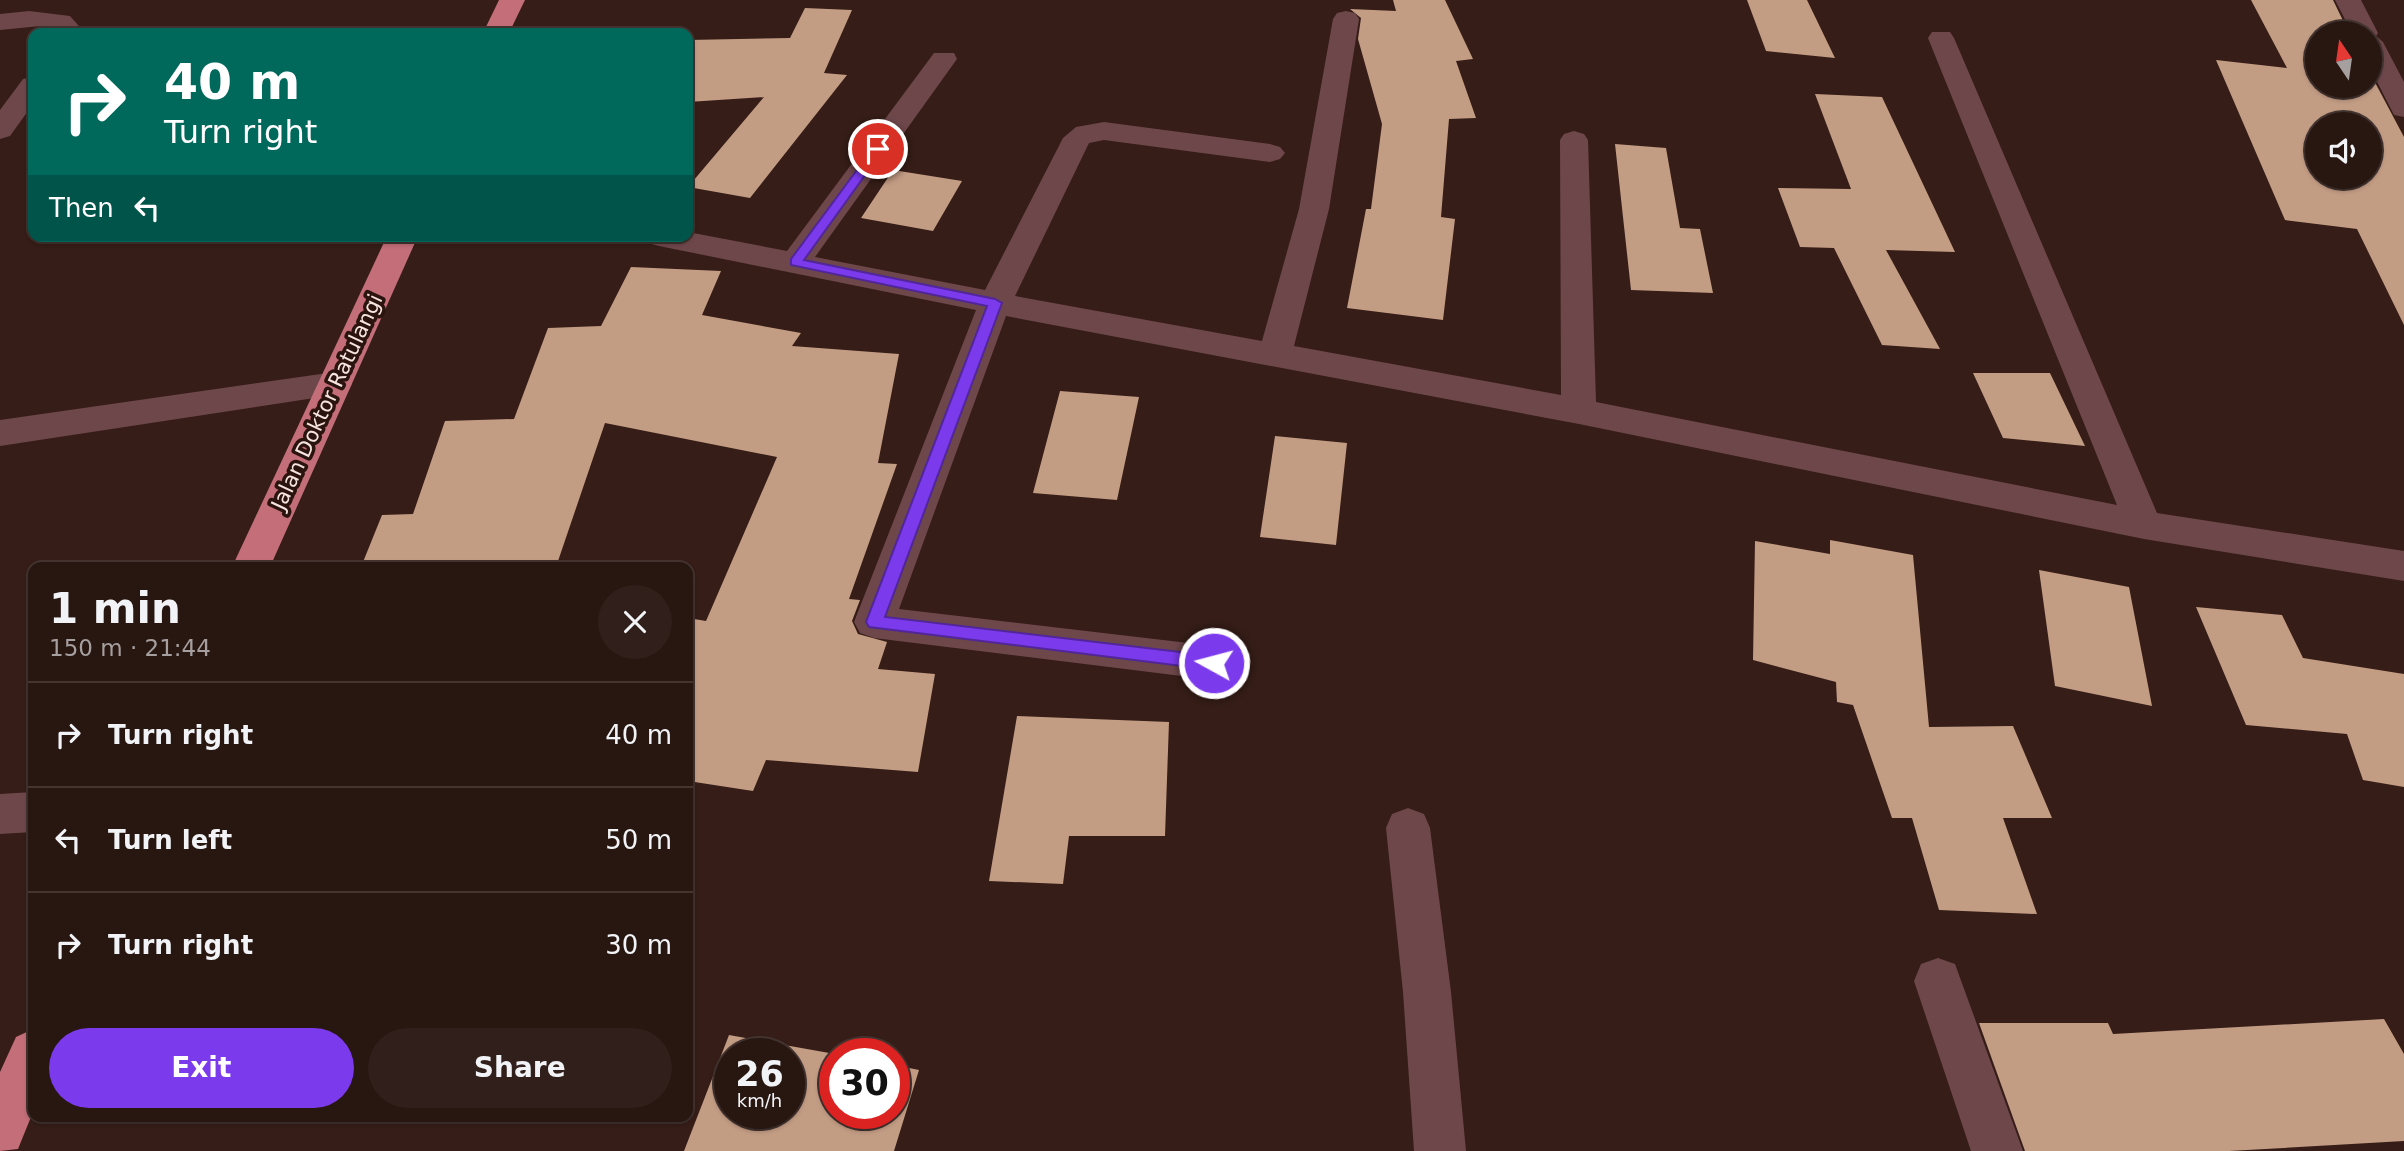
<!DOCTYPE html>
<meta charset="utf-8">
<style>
body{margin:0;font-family:"DejaVu Sans",sans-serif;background:#301f1a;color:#f1f3f6;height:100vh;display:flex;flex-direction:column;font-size:26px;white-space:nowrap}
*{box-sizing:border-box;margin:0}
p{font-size:23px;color:#a59f9f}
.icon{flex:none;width:38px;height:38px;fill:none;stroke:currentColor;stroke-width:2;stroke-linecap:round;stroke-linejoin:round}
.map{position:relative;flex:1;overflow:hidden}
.side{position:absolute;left:28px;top:562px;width:665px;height:560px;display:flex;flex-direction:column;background:#281611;border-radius:14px;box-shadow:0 2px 5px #0004,0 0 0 2px #443531}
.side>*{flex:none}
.hud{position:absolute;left:28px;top:28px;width:665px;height:214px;border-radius:14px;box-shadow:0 2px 5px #0004,0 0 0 2px #443531;background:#00695c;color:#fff;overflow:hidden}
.needle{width:46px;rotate:347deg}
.fabs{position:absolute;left:2305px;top:21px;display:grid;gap:14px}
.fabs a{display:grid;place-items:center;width:77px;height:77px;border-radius:50%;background:#281611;box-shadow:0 2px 5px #0004,0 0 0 2px #443531;font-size:35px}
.speed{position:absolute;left:714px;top:1038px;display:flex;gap:14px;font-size:35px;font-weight:700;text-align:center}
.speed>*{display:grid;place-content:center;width:91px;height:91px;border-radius:50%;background:#281611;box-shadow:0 2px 5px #0004,0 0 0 2px #443531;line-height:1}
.speed small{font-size:18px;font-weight:400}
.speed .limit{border:10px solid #d22;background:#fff;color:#111}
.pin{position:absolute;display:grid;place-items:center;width:60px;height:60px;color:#fff;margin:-30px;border:4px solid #fff;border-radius:50%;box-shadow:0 2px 7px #0007}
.me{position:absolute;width:77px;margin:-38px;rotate:277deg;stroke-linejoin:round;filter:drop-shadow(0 0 5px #0008)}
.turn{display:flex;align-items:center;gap:24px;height:147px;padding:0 21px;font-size:32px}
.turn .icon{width:91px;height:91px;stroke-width:2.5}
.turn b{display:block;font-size:49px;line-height:60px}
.then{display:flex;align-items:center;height:66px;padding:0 21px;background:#0003;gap:14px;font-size:26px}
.round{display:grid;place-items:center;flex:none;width:74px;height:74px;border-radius:37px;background:#301f1a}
.summary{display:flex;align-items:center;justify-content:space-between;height:119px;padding:0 21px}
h1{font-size:42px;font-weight:700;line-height:52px}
.action{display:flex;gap:14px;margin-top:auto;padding:14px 21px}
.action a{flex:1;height:80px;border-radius:42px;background:#7c3aed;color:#fff;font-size:28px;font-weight:700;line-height:80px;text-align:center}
.action a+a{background:#301f1a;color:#f1f3f6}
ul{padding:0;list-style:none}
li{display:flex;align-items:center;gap:21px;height:105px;padding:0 21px;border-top:2px solid #443531}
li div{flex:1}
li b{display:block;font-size:26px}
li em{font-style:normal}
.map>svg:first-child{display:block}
.building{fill:#c39c84;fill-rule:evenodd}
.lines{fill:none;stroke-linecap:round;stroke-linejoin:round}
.minor{fill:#6e474b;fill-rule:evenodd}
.trunk{fill:#c36e78;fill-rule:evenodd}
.route{fill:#7c3aed;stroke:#51269a;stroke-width:2}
.labels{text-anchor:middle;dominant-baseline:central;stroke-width:7;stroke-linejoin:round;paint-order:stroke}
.street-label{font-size:21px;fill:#f6e4e0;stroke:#2b130e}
</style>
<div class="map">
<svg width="2404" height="1151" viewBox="0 0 2404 1151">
<rect width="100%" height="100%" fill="#361d17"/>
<path class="building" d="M 1393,0 L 1445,0 L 1473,59 L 1456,61 L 1476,118 L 1449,119 L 1441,217 L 1455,219 L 1443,320 L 1347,308 L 1366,209 L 1371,209 L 1382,124 L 1358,39 L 1361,18 L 1350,9 L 1396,11 Z
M 1747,0 L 1807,0 L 1835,58 L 1766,51 Z
M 2251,0 L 2333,0 L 2349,33 L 2317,33 L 2317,86 L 2370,86 L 2370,73 L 2404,137 L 2404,325 L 2357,229 L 2285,220 L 2216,60 L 2287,68 ZM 2317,124 L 2370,124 L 2370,177 L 2317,177 Z
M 805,8 L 852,10 L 824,73 L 847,75 L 750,198 L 688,187 L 764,97 L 688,102 L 688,40 L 790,38 Z
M 1815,94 L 1882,97 L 1955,252 L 1886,250 L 1940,349 L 1882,345 L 1834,248 L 1800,247 L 1778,188 L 1851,189 Z
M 1615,144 L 1666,148 L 1680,228 L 1700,229 L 1713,293 L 1631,290 Z
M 893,170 L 962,181 L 933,231 L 861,218 Z
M 631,267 L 721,271 L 702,315 L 801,333 L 792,346 L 899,354 L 878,463 L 897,464 L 849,599 L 860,600 L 852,621 L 858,634 L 887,642 L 878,669 L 935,674 L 918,772 L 766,760 L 753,791 L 688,781 L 688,618 L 706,621 L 777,457 L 605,423 L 556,567 L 361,567 L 382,515 L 413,514 L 445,421 L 514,419 L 548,328 L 601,326 Z
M 1973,373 L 2050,373 L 2085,446 L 2003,438 Z
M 1060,391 L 1139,397 L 1117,500 L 1033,493 Z
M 1275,436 L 1347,443 L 1336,545 L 1260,537 Z
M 1830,540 L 1913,555 L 1929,727 L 2013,726 L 2052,818 L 2003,818 L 2037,914 L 1939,910 L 1912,818 L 1892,818 L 1853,705 L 1837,702 L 1836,682 L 1753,660 L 1755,541 L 1830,554 Z
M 2039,570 L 2129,587 L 2152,706 L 2055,686 Z
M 2196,607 L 2282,615 L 2303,658 L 2404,674 L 2404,787 L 2363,780 L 2347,734 L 2246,725 Z
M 1017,716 L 1169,722 L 1165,836 L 1069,836 L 1063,884 L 989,881 Z
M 2384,1019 L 2404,1054 L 2404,1141 L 2229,1151 L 2025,1151 L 1979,1023 L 2108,1023 L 2113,1034 Z
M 729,1035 L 835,1054 L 835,1113 L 894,1113 L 894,1065 L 919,1070 L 894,1151 L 684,1151 ZM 730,1054 L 789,1054 L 789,1113 L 730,1113 Z"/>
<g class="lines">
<path class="minor" d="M 2335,0 L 2361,0 L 2378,33 L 2376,36 L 2383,42 L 2404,82 L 2404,117 L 2394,115 L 2370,68 L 2370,33 L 2352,33 Z
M 29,11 L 70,16 L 85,33 L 59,33 L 51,27 L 40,26 L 0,30 L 0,14 Z
M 1346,11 L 1355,13 L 1359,19 L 1329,209 L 1294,346 L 1561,395 L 1560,140 L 1564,134 L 1574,131 L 1584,134 L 1588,140 L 1596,402 L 2117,505 L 1928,38 L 1932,32 L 1950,32 L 1954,38 L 2157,513 L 2404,551 L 2404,581 L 2144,539 L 1579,424 L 1006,316 L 899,609 L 1214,646 L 1228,651 L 1234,663 L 1228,675 L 1214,680 L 874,638 L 860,633 L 854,622 L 976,310 L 659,246 L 648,243 L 644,236 L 688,236 L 688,232 L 787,251 L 934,53 L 954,53 L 957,59 L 815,257 L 985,290 L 1063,138 L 1076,127 L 1104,122 L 1270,144 L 1280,147 L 1285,153 L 1280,159 L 1270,162 L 1104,140 L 1089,143 L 1015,296 L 1262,341 L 1299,209 L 1333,19 L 1337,13 Z
M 33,77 L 33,104 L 10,136 L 0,139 L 0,110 L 23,79 Z
M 335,372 L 347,375 L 352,384 L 347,393 L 0,446 L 0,420 Z
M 33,792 L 33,832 L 0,834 L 0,794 Z
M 1408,808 L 1424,814 L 1430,828 L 1451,992 L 1466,1151 L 1414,1151 L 1403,992 L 1386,828 L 1392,814 Z
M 1938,958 L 1955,964 L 2023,1151 L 1971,1151 L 1914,981 L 1921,964 Z"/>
<path class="trunk" d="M 499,0 L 525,0 L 509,33 L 483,33 Z
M 387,236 L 418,236 L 270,567 L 232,567 Z
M 33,1029 L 33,1112 L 18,1149 L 0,1151 L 0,1072 L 16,1037 Z"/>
</g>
<path class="route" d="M 878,145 L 884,149 L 804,260 L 995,299 L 1002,303 L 885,617 L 1214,656 L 1220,658 L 1222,663 L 1220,668 L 1214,670 L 869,627 L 866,622 L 987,306 L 791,265 L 791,259 L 874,147 Z"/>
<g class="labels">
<g class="street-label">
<text transform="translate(327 402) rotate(-65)">Jalan Doktor Ratulangi</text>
</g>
</g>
</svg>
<div class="fabs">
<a><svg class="needle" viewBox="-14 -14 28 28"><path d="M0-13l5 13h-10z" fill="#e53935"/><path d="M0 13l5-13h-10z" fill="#a59f9f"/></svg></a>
<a><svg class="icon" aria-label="sound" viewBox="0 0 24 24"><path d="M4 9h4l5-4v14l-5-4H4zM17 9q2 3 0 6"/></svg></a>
</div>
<div class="speed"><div>26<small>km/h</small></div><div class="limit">30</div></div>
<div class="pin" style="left:878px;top:149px;background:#d93025"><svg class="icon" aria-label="arrive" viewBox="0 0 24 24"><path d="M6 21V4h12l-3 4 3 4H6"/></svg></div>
<svg class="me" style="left:1214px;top:663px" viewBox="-20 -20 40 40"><circle r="17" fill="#7c3aed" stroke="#fff" stroke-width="3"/><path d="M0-11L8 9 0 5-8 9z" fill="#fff"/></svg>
<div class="hud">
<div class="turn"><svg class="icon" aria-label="right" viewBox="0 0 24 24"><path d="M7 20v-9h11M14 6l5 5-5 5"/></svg><div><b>40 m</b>Turn right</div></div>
<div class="then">Then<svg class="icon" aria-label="left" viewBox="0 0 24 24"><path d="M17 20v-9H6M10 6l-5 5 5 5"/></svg></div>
</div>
<section class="side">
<div class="summary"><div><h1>1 min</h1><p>150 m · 21:44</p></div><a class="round"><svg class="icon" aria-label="close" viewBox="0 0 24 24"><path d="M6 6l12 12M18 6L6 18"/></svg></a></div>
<ul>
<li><svg class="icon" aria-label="right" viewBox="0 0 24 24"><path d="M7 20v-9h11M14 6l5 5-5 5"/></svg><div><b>Turn right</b></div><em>40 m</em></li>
<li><svg class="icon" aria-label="left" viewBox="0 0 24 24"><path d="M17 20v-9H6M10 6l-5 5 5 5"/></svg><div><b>Turn left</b></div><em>50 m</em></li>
<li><svg class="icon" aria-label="right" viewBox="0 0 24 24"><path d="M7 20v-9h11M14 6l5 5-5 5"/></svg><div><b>Turn right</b></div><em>30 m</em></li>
</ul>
<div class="action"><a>Exit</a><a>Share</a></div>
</section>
</div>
